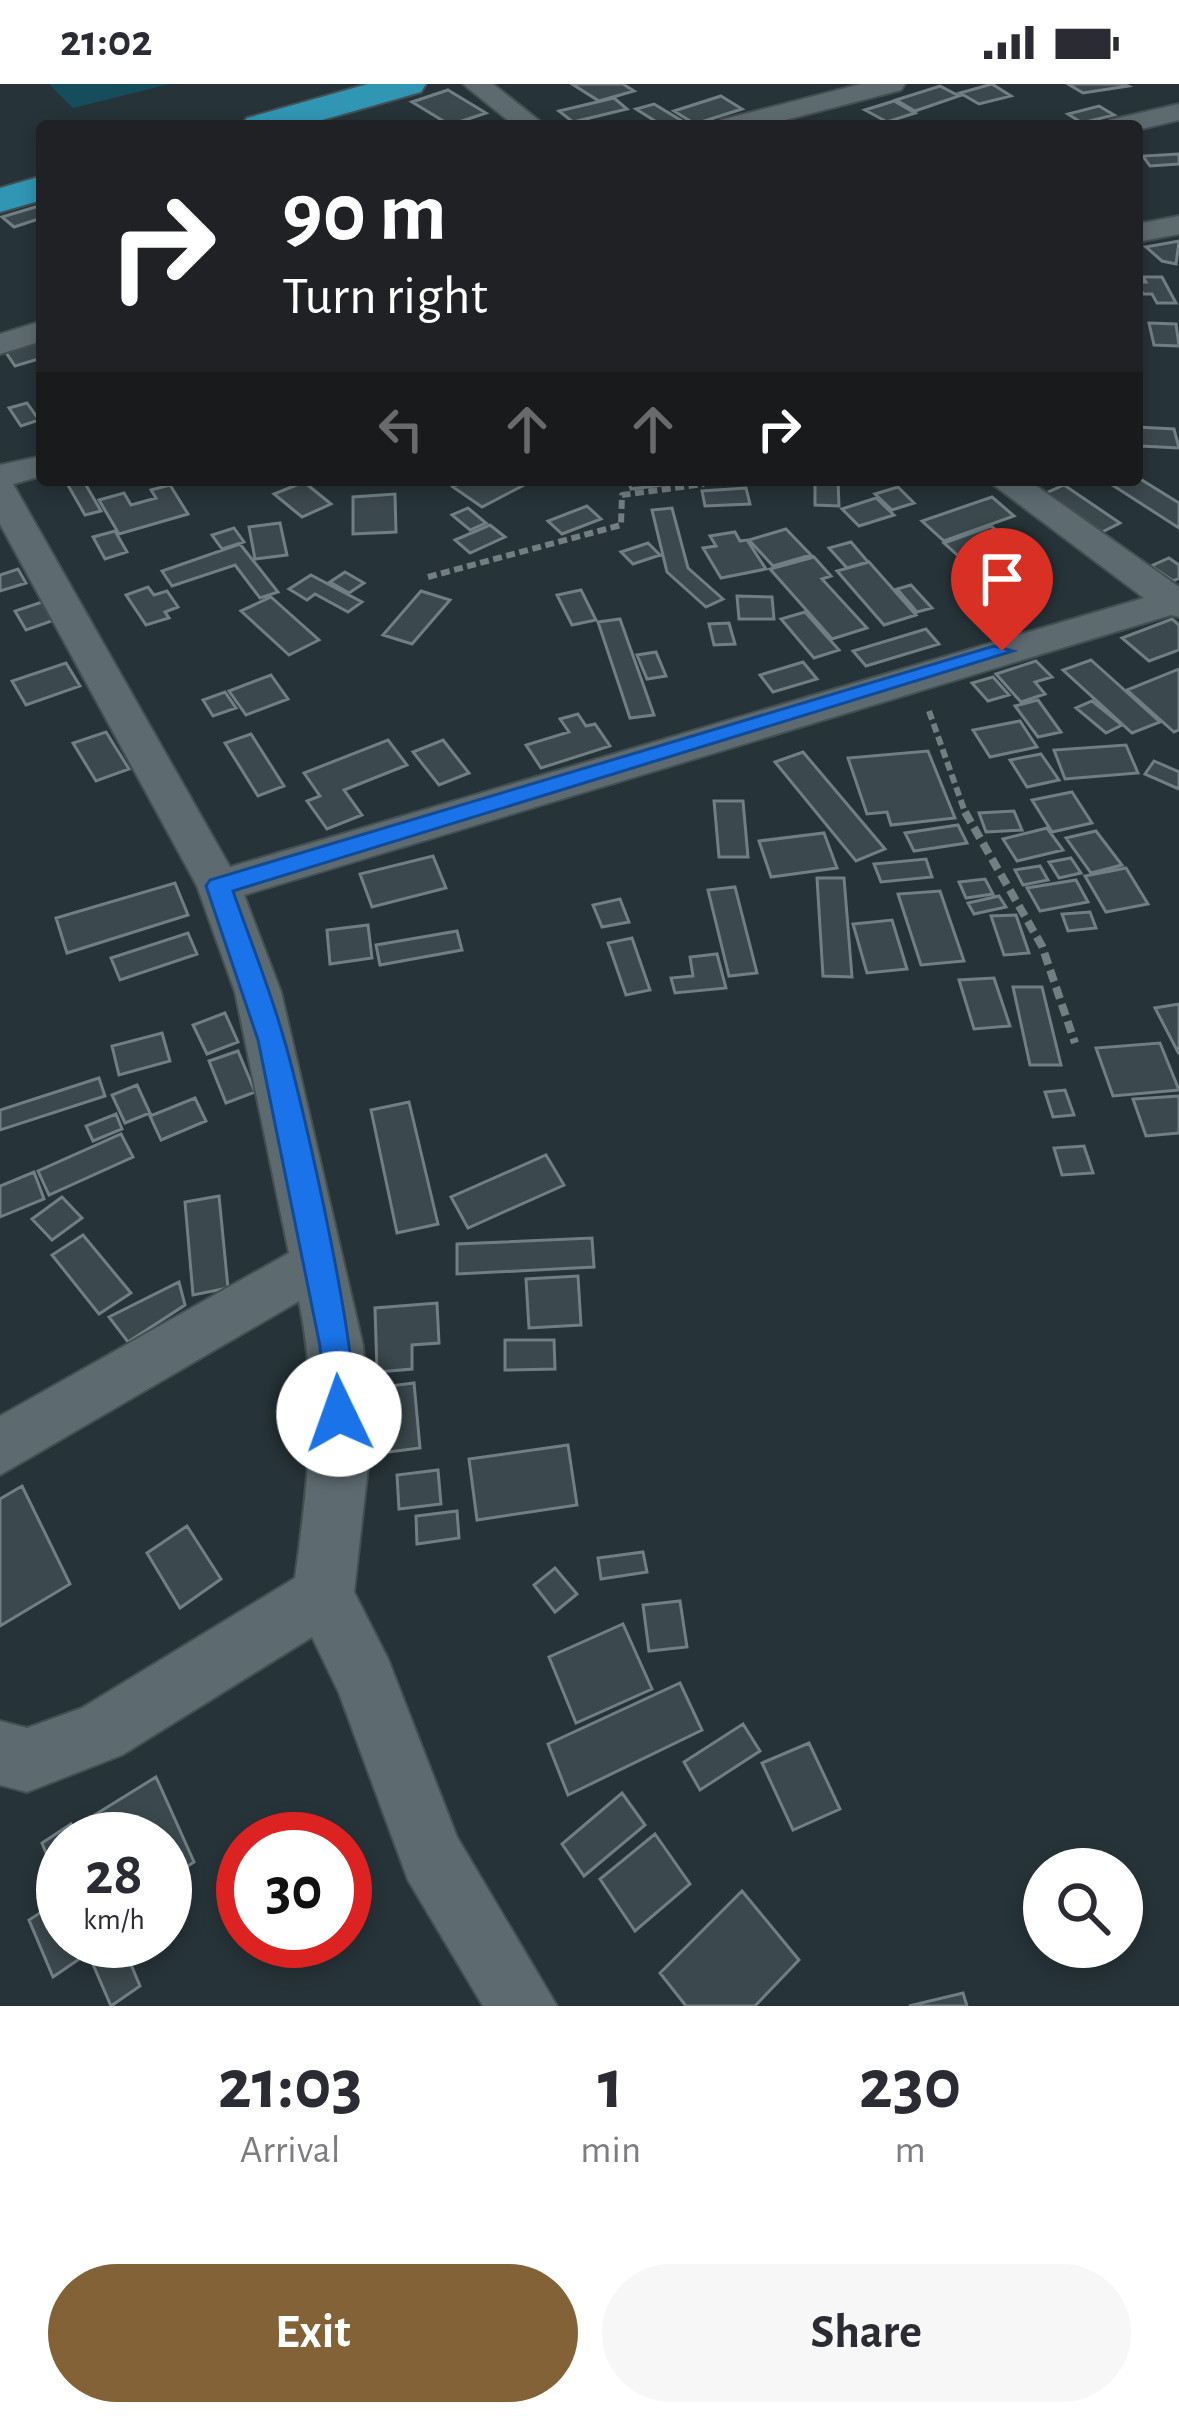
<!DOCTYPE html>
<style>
body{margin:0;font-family:"Alegreya Sans",sans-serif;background:#f7f7f7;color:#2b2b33;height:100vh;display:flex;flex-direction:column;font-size:45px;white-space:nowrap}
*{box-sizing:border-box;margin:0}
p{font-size:39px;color:#7c7c81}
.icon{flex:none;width:66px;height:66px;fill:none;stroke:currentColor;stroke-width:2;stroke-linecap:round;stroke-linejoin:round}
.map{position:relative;height:1922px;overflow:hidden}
.side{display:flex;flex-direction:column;background:#fff;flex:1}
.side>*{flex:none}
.top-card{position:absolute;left:36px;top:36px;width:1107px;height:366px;border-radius:12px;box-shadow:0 6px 18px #0003;background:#202124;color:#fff;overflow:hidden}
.buttons{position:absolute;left:1023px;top:1764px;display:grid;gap:24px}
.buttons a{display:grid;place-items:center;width:120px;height:120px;border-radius:50%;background:#fff;box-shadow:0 6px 18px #0003;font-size:60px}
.speed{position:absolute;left:36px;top:1728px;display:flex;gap:24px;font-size:60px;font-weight:700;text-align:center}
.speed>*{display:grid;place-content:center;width:156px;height:156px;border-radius:50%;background:#fff;box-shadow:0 6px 18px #0003;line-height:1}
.speed small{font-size:30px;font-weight:400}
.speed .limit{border:18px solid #d22;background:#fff;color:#111}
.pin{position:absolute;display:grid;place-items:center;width:102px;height:102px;color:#fff;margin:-123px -51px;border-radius:50% 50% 50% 0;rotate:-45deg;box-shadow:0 0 12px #0007}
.pin .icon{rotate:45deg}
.me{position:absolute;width:132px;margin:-66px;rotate:357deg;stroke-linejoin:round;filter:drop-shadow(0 0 9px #0008)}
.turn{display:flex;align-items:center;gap:42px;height:252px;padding:0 48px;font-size:54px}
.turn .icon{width:156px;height:156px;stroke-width:2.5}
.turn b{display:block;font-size:84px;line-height:102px}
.lanes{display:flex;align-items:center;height:114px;padding:0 48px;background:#0003;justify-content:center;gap:60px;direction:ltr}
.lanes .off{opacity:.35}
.eta{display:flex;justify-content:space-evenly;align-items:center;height:204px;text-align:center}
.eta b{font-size:72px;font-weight:700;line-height:84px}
.primary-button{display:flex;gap:24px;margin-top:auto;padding:24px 48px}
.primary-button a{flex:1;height:138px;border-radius:72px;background:#846238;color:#fff;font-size:48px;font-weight:700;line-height:138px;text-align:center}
.primary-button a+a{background:#f7f7f7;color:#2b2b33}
.status{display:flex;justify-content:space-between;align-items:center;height:84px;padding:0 60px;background:#fff;direction:ltr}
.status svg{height:33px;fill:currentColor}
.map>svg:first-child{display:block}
.green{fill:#154d5d}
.building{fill:#3b484d;stroke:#717f84;stroke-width:3}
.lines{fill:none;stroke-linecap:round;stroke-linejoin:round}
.minor-casing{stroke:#444f52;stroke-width:4}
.highway-casing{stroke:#444f52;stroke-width:4}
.path-far1{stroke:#737e82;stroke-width:6;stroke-dasharray:9 4.5;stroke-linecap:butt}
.path{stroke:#737e82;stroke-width:8;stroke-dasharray:12 6;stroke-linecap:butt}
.minor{fill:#5d6b70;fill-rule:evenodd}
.highway{fill:#3096b4;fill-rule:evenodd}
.route{fill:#1a73e8;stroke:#114b97;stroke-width:3}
</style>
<div class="status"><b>21:02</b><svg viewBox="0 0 49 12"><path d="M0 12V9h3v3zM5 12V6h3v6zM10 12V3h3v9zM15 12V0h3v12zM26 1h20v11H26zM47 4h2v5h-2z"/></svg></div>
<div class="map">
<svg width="1179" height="1922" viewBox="0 0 1179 1922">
<rect width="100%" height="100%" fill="#263338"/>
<path class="green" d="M 49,0 L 170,0 L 73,24 Z"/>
<path class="building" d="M 572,0 L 623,0 L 634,7 L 599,17 Z
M 992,0 L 1011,12 L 979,20 L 960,9 Z
M 1068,0 L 1123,0 L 1128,2 L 1083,9 Z
M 940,2 L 959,12 L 915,27 L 896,16 Z
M 448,6 L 486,29 L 450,41 L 412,18 Z
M 721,12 L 742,25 L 695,40 L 674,27 Z
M 614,14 L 627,25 L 573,38 L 559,27 Z
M 894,17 L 915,29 L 887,38 L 865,26 Z
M 654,20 L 687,40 L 663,42 L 636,25 Z
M 1099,22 L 1114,31 L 1082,39 L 1068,30 Z
M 1179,70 L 1179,80 L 1150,82 L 1143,72 Z
M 42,121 L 42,134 L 14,143 L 2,133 Z
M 1179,157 L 1176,180 L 1162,177 L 1146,163 Z
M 1143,193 L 1162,193 L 1176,219 L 1157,219 L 1152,210 L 1143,210 L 1137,198 L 1146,198 Z
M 1149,239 L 1176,240 L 1179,262 L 1154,261 Z
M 39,257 L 42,274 L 15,282 L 5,267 Z
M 27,319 L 39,336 L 21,342 L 9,324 Z
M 1137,343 L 1174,345 L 1179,364 L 1141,362 Z
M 1137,393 L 1179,419 L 1179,444 L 1106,397 Z
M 65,396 L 83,396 L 101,427 L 85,431 Z
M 467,396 L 517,396 L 524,401 L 482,423 L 453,403 Z
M 628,396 L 701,396 L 631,405 Z
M 815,396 L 838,397 L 839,422 L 815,421 Z
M 304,398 L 331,420 L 302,433 L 274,410 Z
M 170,401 L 188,430 L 119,450 L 99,416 L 124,409 L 131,421 L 156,414 L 151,406 Z
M 1064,401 L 1120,439 L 1102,448 L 1046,409 Z
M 898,403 L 914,419 L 892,426 L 875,410 Z
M 746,404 L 750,420 L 705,422 L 702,407 Z
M 395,410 L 396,448 L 353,450 L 353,413 Z
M 992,413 L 1014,432 L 944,457 L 922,437 Z
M 876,414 L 894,431 L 859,442 L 842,425 Z
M 587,422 L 601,435 L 562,450 L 548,437 Z
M 468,424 L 486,439 L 470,446 L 452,431 Z
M 672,424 L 688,484 L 723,515 L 706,523 L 667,488 L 652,426 Z
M 280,439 L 287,471 L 255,475 L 249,443 Z
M 490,441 L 505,453 L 470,469 L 455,456 Z
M 991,442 L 1020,466 L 972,484 L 944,459 Z
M 234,444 L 244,458 L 222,465 L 212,451 Z
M 786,445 L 811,471 L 773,482 L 749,456 Z
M 115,447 L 127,468 L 105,475 L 93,453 Z
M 735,448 L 740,457 L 747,456 L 766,485 L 721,494 L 703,464 L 716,462 L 710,452 Z
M 851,458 L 868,478 L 847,484 L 829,464 Z
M 648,459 L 660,471 L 633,480 L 621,468 Z
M 240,460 L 278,508 L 260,514 L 235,481 L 172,502 L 162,487 Z
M 814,473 L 831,492 L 822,495 L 867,544 L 832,555 L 770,485 Z
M 1169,474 L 1179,481 L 1179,494 L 1173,497 L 1151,482 Z
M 869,478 L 916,531 L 884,541 L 837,487 Z
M 18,485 L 26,499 L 0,507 L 0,491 Z
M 345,488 L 364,499 L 349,509 L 330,498 Z
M 311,491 L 362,518 L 348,528 L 315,510 L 307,516 L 289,505 Z
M 911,501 L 932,524 L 917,528 L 897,505 Z
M 148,503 L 154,511 L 167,507 L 178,523 L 165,528 L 169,534 L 146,541 L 126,511 Z
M 581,506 L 596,536 L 572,541 L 557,511 Z
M 421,507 L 450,516 L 412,560 L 383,551 Z
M 737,512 L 772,513 L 774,535 L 739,535 Z
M 271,513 L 319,556 L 289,571 L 241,527 Z
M 51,515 L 63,533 L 26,546 L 15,527 Z
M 805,528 L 839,566 L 814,574 L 781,535 Z
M 620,535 L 654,631 L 630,634 L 598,538 Z
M 1172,535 L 1179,541 L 1179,566 L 1149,577 L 1122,554 Z
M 729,539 L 735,560 L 714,561 L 709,540 Z
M 926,545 L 939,560 L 866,582 L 853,567 Z
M 656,568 L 666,592 L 647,595 L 637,571 Z
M 1091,576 L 1160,638 L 1132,649 L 1063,586 Z
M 1036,577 L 1052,593 L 1035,598 L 1045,610 L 1021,618 L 996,590 Z
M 803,578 L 817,595 L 773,608 L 760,591 Z
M 66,579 L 80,602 L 26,621 L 12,597 Z
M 1179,585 L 1179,646 L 1174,648 L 1127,606 Z
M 271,591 L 288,615 L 246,631 L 229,607 Z
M 993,593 L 1009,611 L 988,617 L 972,599 Z
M 225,608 L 236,624 L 213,632 L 203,616 Z
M 1038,616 L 1061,648 L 1038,653 L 1015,622 Z
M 1092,617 L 1122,641 L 1106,649 L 1076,624 Z
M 578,630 L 586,642 L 595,640 L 610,662 L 541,684 L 526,661 L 569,648 L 560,635 Z
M 1020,637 L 1037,663 L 990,673 L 973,646 Z
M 106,648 L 129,685 L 96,697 L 73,659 Z
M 251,650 L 284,702 L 258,712 L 225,659 Z
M 388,656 L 407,681 L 344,706 L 362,731 L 327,745 L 307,717 L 320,712 L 304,689 Z
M 443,656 L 469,689 L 439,701 L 413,668 Z
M 1126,661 L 1138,689 L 1065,695 L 1054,666 Z
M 928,667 L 955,734 L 891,741 L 887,728 L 867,730 L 848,674 Z
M 803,668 L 885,765 L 856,777 L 775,678 Z
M 1041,670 L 1059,696 L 1027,703 L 1010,676 Z
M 1154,677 L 1179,688 L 1179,705 L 1145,690 Z
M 1072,708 L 1092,739 L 1052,748 L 1032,716 Z
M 714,717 L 743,717 L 748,773 L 719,773 Z
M 1014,727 L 1022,746 L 986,748 L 979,729 Z
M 958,741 L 967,759 L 914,767 L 905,749 Z
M 1047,744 L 1063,766 L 1017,777 L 1003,755 Z
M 1096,747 L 1122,781 L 1091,789 L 1066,754 Z
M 824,749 L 837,784 L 771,793 L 759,757 Z
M 433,772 L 446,804 L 372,823 L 360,790 Z
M 1071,774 L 1081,789 L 1059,794 L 1049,778 Z
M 926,775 L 932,793 L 881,798 L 874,780 Z
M 1040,782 L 1048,796 L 1023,801 L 1015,786 Z
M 1126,784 L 1148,820 L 1106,828 L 1085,792 Z
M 817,794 L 844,794 L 852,893 L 823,892 Z
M 985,795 L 993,810 L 966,814 L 959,798 Z
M 1076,796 L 1088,818 L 1040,827 L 1027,804 Z
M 175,799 L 188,831 L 67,869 L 56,834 Z
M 735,803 L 757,889 L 729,892 L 708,806 Z
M 940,807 L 964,877 L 921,881 L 898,810 Z
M 999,812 L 1006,823 L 974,830 L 968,819 Z
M 620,815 L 629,838 L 602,843 L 593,821 Z
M 1090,828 L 1096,844 L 1068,847 L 1062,830 Z
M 1016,831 L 1029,869 L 1004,871 L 991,832 Z
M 892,836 L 907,885 L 867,889 L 853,840 Z
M 368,841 L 372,874 L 330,880 L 327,846 Z
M 457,847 L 462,866 L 380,881 L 376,861 Z
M 188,849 L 197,870 L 120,896 L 111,874 Z
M 632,854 L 650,906 L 626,911 L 608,859 Z
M 717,870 L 726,904 L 675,909 L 671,894 L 693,892 L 690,873 Z
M 994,894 L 1010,942 L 974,945 L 959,896 Z
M 1013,903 L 1042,903 L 1061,981 L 1030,981 Z
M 1179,920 L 1179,970 L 1155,924 Z
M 225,929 L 238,958 L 207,970 L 193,941 Z
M 162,949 L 170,977 L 119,991 L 112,962 Z
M 1160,959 L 1179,1006 L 1113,1012 L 1096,964 Z
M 238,967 L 255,1008 L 226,1019 L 209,977 Z
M 99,994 L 105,1012 L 0,1046 L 0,1026 Z
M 137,1001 L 150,1029 L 125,1039 L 112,1011 Z
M 1065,1006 L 1074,1031 L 1053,1033 L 1045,1008 Z
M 1179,1012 L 1179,1049 L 1146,1052 L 1133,1015 Z
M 195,1014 L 206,1037 L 161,1056 L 150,1032 Z
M 409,1018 L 438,1140 L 397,1149 L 371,1026 Z
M 116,1030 L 122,1045 L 93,1057 L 86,1042 Z
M 121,1050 L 133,1073 L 49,1111 L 38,1087 Z
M 1084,1062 L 1093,1089 L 1062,1091 L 1054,1064 Z
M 546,1071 L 564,1101 L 468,1144 L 451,1113 Z
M 34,1088 L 44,1115 L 0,1133 L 0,1102 Z
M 219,1112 L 228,1204 L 193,1211 L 185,1118 Z
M 62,1113 L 82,1134 L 52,1156 L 32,1135 Z
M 83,1151 L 131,1209 L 99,1230 L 52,1171 Z
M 592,1154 L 594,1183 L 457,1190 L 457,1160 Z
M 578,1192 L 581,1241 L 529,1244 L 526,1195 Z
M 179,1198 L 185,1221 L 128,1258 L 109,1233 Z
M 437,1219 L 439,1259 L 412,1261 L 412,1285 L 377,1288 L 375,1224 Z
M 505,1256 L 554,1256 L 555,1285 L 505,1286 Z
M 414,1299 L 420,1364 L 388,1368 L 382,1303 Z
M 568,1361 L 577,1421 L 477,1436 L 469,1375 Z
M 438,1386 L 441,1420 L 399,1425 L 397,1391 Z
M 22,1402 L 70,1500 L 0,1542 L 0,1415 Z
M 457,1427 L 459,1454 L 417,1460 L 416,1432 Z
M 187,1442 L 221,1495 L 180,1524 L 147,1469 Z
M 643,1468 L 647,1488 L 601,1495 L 598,1474 Z
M 555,1484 L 577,1510 L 555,1528 L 534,1501 Z
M 680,1517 L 687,1563 L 649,1567 L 643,1521 Z
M 623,1540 L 652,1605 L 576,1639 L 549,1573 Z
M 680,1599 L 702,1646 L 568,1711 L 548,1660 Z
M 743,1640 L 760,1667 L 700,1706 L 684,1678 Z
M 809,1659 L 840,1725 L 793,1746 L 762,1679 Z
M 156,1693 L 194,1778 L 165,1797 L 165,1755 L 96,1755 L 88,1735 Z
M 622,1709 L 645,1741 L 584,1792 L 562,1760 Z
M 71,1740 L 78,1755 L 63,1755 L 63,1810 L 42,1759 Z
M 655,1750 L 690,1800 L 635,1847 L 600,1795 Z
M 742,1807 L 799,1876 L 755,1922 L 686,1922 L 660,1889 Z
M 63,1814 L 63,1857 L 121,1857 L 140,1902 L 111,1922 L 88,1869 L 53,1893 L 29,1836 Z
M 963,1909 L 967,1922 L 909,1922 Z"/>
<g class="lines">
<g class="minor-casing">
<path id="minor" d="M 463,0 L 493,0 L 546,42 L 515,42 Z
M 861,0 L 905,0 L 901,6 L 762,42 L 717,42 L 721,36 Z
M 1179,20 L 1179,36 L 1137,46 L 1106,42 L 1110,36 Z
M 1179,132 L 1179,150 L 1137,158 L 1137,140 Z
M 42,237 L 42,257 L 0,270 L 0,250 Z
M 42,372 L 42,392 L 13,400 L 230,783 L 1144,514 L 987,396 L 1028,396 L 1179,503 L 1179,533 L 1171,531 L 244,811 L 281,908 L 363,1262 L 370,1365 L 354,1508 L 388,1575 L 457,1753 L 557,1922 L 483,1922 L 408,1796 L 339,1609 L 312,1553 L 122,1671 L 27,1708 L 0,1701 L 0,1637 L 27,1644 L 82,1624 L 295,1494 C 308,1400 319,1311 299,1217 L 0,1391 L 0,1332 L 289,1169 L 235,908 L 197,802 L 0,440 L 0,381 Z"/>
</g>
<g class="highway-casing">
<path id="highway" d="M 368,0 L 426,0 L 421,8 L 301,42 L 241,42 L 247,34 Z
M 42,92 L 42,116 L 0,128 L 0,104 Z"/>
</g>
<path class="path-far1" d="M 428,493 L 621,441 L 622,411 L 704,400
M 929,627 L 966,731"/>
<path class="path" d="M 965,728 L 1042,862 L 1075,959"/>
<use href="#minor" class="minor"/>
<use href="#highway" class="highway"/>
</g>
<path class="route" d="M 994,562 L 1013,567 L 233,807 C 250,856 270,905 284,955 C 301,1011 368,1301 351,1341 L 339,1345 L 328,1341 L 320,1262 L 258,956 L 206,802 L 210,796 Z"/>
</svg>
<div class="buttons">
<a><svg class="icon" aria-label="search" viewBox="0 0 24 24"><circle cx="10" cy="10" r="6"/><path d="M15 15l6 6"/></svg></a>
</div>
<div class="speed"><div>28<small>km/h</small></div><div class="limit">30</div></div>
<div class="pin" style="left:1002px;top:567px;background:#d93025"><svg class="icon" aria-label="arrive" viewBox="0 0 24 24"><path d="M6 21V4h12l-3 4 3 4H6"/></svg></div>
<svg class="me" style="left:339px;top:1330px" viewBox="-20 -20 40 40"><circle r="19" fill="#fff"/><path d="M0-13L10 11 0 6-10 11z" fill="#1a73e8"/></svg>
<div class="top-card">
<div class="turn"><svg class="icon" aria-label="right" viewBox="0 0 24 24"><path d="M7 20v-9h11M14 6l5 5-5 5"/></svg><div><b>90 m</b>Turn right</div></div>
<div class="lanes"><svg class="icon off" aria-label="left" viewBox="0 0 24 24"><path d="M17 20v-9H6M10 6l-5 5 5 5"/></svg><svg class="icon off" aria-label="ahead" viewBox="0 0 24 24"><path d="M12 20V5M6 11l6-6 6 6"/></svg><svg class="icon off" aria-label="ahead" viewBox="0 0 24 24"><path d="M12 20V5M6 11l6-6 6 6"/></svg><svg class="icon" aria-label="right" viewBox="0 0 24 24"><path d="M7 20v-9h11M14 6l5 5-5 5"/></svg></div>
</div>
</div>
<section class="side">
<div class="eta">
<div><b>21:03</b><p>Arrival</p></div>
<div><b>1</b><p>min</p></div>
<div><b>230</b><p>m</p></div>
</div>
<div class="primary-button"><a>Exit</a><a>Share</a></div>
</section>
